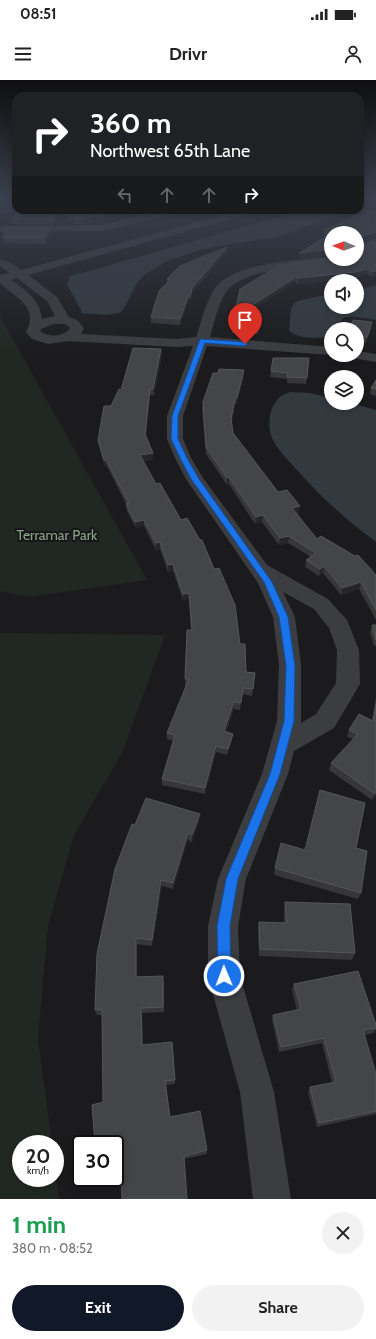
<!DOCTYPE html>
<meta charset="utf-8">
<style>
body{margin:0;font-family:Cabin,sans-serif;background:#f2f2f2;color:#222;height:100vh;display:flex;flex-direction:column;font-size:15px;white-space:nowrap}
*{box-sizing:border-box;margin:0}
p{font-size:13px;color:#767676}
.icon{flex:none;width:22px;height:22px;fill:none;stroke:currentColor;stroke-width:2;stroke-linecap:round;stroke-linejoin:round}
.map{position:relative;height:1119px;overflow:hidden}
.sheet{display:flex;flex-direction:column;background:#fff;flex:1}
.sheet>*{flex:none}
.hud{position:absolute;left:12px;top:12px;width:352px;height:122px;border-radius:12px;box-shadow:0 2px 6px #0003;background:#202124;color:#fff;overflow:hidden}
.needle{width:26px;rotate:271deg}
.controls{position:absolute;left:324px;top:146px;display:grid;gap:8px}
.controls a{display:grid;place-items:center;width:40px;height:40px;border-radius:50%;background:#fff;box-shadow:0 2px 6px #0003;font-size:20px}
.speed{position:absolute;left:12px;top:1055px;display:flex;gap:8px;font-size:20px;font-weight:700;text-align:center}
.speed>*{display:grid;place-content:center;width:52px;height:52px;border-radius:50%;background:#fff;box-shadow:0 2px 6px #0003;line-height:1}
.speed small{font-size:10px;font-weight:400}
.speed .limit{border:2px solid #111;border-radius:6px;background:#fff;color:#111}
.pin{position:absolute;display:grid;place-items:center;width:34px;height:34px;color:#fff;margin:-41px -17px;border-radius:50% 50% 50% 0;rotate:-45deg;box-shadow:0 0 4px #0007}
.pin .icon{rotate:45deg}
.me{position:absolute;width:44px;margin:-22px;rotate:359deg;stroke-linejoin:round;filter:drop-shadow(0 0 3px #0008)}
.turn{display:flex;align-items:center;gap:14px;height:84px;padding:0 12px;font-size:18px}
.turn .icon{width:52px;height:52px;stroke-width:2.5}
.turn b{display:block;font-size:28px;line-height:34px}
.lanes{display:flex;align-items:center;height:38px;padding:0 12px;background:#0003;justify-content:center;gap:20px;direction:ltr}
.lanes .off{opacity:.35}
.round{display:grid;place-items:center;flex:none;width:42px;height:42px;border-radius:21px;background:#f2f2f2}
.overview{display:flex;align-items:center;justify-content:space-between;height:68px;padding:0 12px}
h1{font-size:24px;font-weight:800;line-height:30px;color:#1e9e55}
.primary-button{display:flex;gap:8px;margin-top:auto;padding:8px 12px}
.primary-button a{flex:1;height:46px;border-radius:24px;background:#111827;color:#fff;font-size:16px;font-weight:800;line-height:46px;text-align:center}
.primary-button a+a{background:#f2f2f2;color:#222}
.status{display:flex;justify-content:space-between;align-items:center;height:28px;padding:0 20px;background:#fff;direction:ltr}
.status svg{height:11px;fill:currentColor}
header{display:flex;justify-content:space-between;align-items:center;height:52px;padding:0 12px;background:#fff;font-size:18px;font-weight:800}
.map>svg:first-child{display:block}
.green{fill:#212722}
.water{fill:#323a40}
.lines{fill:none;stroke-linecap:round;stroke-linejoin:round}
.minor{fill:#3c3d41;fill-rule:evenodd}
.wall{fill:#37373b}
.shaded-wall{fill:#262629}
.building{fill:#444548;stroke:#55565a}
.route{fill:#1a73e8;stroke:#114b97}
.labels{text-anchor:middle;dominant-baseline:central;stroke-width:4;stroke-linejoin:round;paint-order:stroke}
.park-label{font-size:14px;fill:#89a389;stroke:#161618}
</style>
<div class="status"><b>08:51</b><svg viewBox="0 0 49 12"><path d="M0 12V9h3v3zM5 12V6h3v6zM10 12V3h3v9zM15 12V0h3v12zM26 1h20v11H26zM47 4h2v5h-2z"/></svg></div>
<header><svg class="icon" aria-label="menu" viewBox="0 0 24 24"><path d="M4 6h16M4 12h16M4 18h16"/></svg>Drivr<svg class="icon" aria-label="person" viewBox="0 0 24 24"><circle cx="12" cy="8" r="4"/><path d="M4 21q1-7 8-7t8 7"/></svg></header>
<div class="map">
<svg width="376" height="1119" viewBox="0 0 376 1119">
<rect width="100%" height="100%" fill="#1b1b1d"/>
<path class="green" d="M 0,236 L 147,500 L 29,517 L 0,511 Z
M 0,553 L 165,555 L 122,673 L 74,755 L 48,846 L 38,959 L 52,1064 L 21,1064 L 21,1098 L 55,1098 L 55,1090 L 59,1119 L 0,1119 Z"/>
<path class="water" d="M 0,119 L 16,119 L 16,130 L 26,130 L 0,133 Z
M 304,130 L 354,130 L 277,157 L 218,166 L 197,171 L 167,181 L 144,195 L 137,203 L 123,230 L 119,233 L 106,235 L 81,233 L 81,230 L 67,204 L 70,196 L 78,194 Z
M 376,205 L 376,240 C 369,239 345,233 341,240 C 340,242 339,246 338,249 L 331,249 L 331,257 C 318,258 298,260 289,250 L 291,229 L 294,223 L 301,220 L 331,214 L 331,227 L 357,227 L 357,210 Z
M 290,312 L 310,313 L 331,318 L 331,323 L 350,323 L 376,330 L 376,462 C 346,440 319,415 295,388 C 287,379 277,369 272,358 C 267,347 269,327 279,318 C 281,315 286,314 290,312 Z"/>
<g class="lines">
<path class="minor" d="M 164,130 L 182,130 L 181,132 L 102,151 L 0,152 L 0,146 L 102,145 Z
M 241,130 L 257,130 L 256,132 L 28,195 L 57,217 L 69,237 L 77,240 L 84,248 L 81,254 L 177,259 L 196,257 C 201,243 205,225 213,211 C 231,181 300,181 331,176 L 331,179 L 337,179 L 335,181 C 306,189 242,186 225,214 C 219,222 213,247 210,257 L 331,267 L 332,275 L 207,266 L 183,336 L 183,359 L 191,378 L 203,398 L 267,485 L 328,519 L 347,540 L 359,570 L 360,604 L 334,648 L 294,671 L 288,694 L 246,799 L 238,846 L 240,896 L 274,1012 L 291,1119 L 253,1119 L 240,1012 L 208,896 L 208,846 L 218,799 L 262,694 L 277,641 L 279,585 L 273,537 L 258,503 L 186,399 L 175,378 L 167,359 L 167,336 L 193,266 L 177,267 L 68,261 L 48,264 L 32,259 L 26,252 C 40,226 14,217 0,203 L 0,195 L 10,193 L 0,186 L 0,179 L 13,184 L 21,190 ZM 17,198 L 48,222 L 55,236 L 42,239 C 40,220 26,210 11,200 ZM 54,244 L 65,244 L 70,248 C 63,257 49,258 40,251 L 41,249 ZM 283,512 L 314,529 L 329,548 L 337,570 L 336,603 L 316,634 L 301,643 L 301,585 L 295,537 Z
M 376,158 L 376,165 L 357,172 L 357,165 Z
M 357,271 L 376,274 L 376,282 L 352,278 L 350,275 L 357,275 Z"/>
</g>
<path class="wall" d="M 19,130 L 98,130 L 104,134 L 105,138 L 84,144 L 75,144 L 58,134 L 54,144 L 12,144 L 12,139 Z
M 110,130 L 153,130 L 134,134 L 131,133 L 120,135 Z
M 376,131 L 376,157 L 375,157 L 357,163 L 357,153 L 331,153 L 331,175 L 299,178 L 324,158 L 323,155 L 324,150 Z
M 50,148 L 50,153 L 46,164 L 4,163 L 3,158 Z
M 376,162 L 376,196 L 373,197 L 367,194 L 355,198 L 297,204 L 295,202 L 247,233 L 261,240 L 258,254 L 232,253 L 232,247 L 240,209 L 331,179 Z
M 227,167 L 227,172 L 192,213 L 191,219 L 189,219 L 180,245 L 151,243 L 151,237 L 167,203 L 167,199 Z
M 371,248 L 366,263 L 357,262 L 357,249 Z
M 161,269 L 162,276 L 154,315 L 150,315 L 146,356 L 153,373 L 153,380 L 143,381 L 240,564 L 246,592 L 255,593 L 252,616 L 242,614 L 240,630 L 234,629 L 226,652 L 233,654 L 232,660 L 227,675 L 216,672 L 205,714 L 162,705 L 162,699 L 173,661 L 167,659 L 167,653 L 186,606 L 185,606 L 185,599 L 191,550 L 189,519 L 183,520 L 173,491 L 168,492 L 160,469 L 156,470 L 144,446 L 136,448 L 127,431 L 126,424 L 107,386 L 105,387 L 99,366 L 98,360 L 111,326 L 121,310 Z
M 309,278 L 306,304 L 287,303 L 287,299 L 270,297 L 271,291 Z
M 244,290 L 244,297 L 236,324 L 235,324 L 232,342 L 233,353 L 278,412 L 299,433 L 297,434 L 317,459 L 376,495 L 376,540 L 359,509 L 341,515 L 323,493 L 319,496 L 305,487 L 306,480 L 311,477 L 288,463 L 279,465 L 262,442 L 255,444 L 229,404 L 227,405 L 206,374 L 202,329 L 203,322 L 218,293 Z
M 376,300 L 376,316 L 370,314 L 371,308 Z
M 372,545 L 376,545 L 376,566 L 374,566 L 370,552 Z
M 376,616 L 376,716 L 372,720 L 329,690 L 331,683 L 353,659 L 347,657 L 349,650 L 372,641 Z
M 199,741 L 192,762 L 188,760 L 173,809 L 162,806 L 152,866 L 137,864 L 137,896 L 164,901 L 164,932 L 142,933 L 143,965 L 172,962 L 175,1004 L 166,1005 L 170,1037 L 207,1070 L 207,1074 L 115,1094 L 115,1064 L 103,1022 L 102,935 L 97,935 L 95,930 L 135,745 Z
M 356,768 L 361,813 L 358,819 L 274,795 L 275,788 L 305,770 Z
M 285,822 L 355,873 L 352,880 L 259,876 L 258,849 L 259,842 L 284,843 L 284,829 Z
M 294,904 L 376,945 L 376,949 L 374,953 L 364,955 L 376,994 L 376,1034 L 317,1047 L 308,1012 L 310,1007 L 332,1003 L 322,963 L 279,972 L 272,940 L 273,935 L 297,930 L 292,910 Z"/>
<path class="shaded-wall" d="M 58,130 L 58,134 L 54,144 L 54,139 Z
M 120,130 L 131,130 L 131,133 L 120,135 Z
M 134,130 L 153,130 L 134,134 Z
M 104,134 L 105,138 L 84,144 L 83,139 Z
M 50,148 L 50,153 L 46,164 L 45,158 Z
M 376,152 L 375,157 L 357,163 L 357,158 Z
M 227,167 L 227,172 L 192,213 L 191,219 L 191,214 L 192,208 Z
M 331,169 L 331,175 L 299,178 L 299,173 Z
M 368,189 L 367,194 L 355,198 L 297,204 L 298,198 Z
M 376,191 L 376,196 L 373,197 L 373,192 Z
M 296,197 L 295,202 L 240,239 L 240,233 Z
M 189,214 L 189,219 L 180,245 L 180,239 Z
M 161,269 L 162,276 L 154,315 L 153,309 Z
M 244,290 L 244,297 L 236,324 L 237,318 Z
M 150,309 L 150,315 L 145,360 L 145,354 Z
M 235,318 L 235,324 L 231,346 L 231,339 Z
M 153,373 L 153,380 L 140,381 L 140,375 Z
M 104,380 L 106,380 L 107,386 L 105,387 Z
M 229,397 L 229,404 L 227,405 L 227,398 Z
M 300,426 L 299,433 L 291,435 L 292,428 Z
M 263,435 L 262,442 L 255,444 L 256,437 Z
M 144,440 L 144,446 L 136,448 L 135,442 Z
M 289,456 L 288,463 L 279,465 L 280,458 Z
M 160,462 L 160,469 L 156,470 L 156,463 Z
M 173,484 L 173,491 L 168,492 L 168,485 Z
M 324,486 L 323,493 L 319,496 L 320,489 Z
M 361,502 L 359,509 L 341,515 L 342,508 Z
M 189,513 L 189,519 L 183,520 L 183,514 Z
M 234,622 L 234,629 L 223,658 L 224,651 Z
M 233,654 L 232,660 L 227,675 L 228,669 Z
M 216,666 L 216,672 L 205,714 L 205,708 Z
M 376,712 L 376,716 L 372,720 Z
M 200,734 L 199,741 L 192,762 L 192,755 Z
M 188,753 L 188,760 L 173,809 L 173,803 Z
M 161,800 L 162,806 L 152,866 L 152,860 Z
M 136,858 L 137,864 L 137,902 L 136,897 Z
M 141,928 L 142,933 L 143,970 L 142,965 Z"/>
<path class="building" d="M 19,130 L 58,130 L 54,139 L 12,139 Z
M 58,130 L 98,130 L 104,134 L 83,139 L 75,139 Z
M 369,131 L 372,132 L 376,131 L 376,152 L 357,158 L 357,161 L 357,153 L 331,153 L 331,169 L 299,173 L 327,156 L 324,150 Z
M 7,148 L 50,148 L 45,158 L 3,158 Z
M 376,162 L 376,191 L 373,192 L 368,189 L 355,192 L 298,198 L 296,197 L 240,233 L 261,234 L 259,248 L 232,247 L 240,209 L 278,186 L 331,178 L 331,179 L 357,179 L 357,167 L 358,168 Z
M 227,167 L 192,208 L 191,214 L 189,214 L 180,239 L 151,237 L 159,211 L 170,200 L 167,199 L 180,186 Z
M 353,240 L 372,242 L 367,257 L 357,256 L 357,249 L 350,249 Z
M 133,268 L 161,269 L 153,309 L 150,309 L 145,354 L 153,373 L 140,375 L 156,404 L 160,403 L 181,440 L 187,438 L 200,460 L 202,460 L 214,489 L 219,488 L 235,525 L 240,564 L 245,564 L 246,592 L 255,593 L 253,609 L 243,608 L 241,623 L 234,622 L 224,651 L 233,654 L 228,669 L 216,666 L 205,708 L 162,699 L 175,655 L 167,653 L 189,599 L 185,599 L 187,550 L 192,550 L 189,513 L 183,514 L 173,484 L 168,485 L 160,462 L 156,463 L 144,440 L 135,442 L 126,424 L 129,423 L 106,380 L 104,380 L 98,360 L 104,326 L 111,326 L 119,309 L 121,310 Z
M 273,278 L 309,278 L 307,298 L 287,297 L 288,293 L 271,291 Z
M 219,289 L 244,290 L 237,318 L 235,318 L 231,339 L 233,353 L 278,412 L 287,410 L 300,426 L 292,428 L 317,459 L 321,456 L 355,476 L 358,475 L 376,495 L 376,530 L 361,502 L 342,508 L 324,486 L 320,489 L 306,480 L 316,473 L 289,456 L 280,458 L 263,435 L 256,437 L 229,397 L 227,398 L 206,367 L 203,322 L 213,293 L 218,293 Z
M 376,300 L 376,309 L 371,308 Z
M 372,545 L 376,545 L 376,560 Z
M 376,624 L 376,712 L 375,714 L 331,683 L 358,654 L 349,650 L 359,634 L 373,641 Z
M 320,710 L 365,723 L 356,768 L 367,771 L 361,813 L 275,788 L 281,763 L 305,770 Z
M 146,718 L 200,734 L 192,755 L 188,753 L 173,803 L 161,800 L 152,860 L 136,858 L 136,897 L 163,896 L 163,927 L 141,928 L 142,965 L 172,962 L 175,1000 L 165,1001 L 170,1037 L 200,1031 L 207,1070 L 184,1076 L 187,1119 L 122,1119 L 121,1090 L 115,1091 L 115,1064 L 95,1064 L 92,1025 L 103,1022 L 102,929 L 95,930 L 97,874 L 115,789 L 132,744 L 135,745 Z
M 285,822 L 350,824 L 355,873 L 260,869 L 259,842 L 287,843 Z
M 358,891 L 376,945 L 376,948 L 363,950 L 376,994 L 376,1031 L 319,1043 L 310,1007 L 336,1002 L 324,958 L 281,967 L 273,935 L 301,929 L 294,904 Z"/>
<linearGradient id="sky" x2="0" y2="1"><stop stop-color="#0f0f10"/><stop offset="0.43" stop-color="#393f4c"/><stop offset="1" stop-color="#393f4c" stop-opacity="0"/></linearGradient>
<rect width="376" height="275" fill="url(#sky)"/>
<path class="route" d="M 200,259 L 245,262 L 248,264 L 245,266 L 205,263 L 178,336 L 178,359 L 187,378 L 199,399 L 272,502 L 288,537 L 295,586 L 294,641 L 280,694 L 238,799 L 230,846 L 231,896 L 229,901 L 224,903 L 220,901 L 218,896 L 217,846 L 226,799 L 270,694 L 284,641 L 286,586 L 279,537 L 264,502 L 191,399 L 180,378 L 171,359 L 172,336 Z"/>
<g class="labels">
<g class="park-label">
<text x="57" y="455">Terramar Park</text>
</g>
</g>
</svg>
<div class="controls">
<a><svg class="needle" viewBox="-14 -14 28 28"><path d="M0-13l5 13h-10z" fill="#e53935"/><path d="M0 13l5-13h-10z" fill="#767676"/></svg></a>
<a><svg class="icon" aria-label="sound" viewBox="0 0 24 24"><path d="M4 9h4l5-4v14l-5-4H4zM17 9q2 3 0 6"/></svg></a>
<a><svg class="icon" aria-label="search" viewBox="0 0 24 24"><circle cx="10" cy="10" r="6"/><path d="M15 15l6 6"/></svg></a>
<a><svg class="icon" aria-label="layers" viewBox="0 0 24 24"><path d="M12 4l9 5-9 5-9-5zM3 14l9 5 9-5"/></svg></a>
</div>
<div class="speed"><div>20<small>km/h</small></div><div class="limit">30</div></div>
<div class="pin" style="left:245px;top:264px;background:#d93025"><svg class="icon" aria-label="arrive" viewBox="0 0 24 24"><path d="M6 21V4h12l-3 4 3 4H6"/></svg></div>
<svg class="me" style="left:224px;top:896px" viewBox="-20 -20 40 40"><circle r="17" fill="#1a73e8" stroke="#fff" stroke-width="3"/><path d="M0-11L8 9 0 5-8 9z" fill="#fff"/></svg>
<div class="hud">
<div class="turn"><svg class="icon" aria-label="right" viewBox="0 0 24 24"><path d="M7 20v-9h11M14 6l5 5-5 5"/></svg><div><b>360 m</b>Northwest 65th Lane</div></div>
<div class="lanes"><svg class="icon off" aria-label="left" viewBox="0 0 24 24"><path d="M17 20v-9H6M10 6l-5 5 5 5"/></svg><svg class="icon off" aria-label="ahead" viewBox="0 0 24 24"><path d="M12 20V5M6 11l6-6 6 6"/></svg><svg class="icon off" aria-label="ahead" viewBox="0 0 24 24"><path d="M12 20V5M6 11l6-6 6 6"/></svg><svg class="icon" aria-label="right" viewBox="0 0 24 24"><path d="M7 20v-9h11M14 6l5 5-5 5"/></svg></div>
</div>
</div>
<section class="sheet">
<div class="overview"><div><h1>1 min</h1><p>380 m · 08:52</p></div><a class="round"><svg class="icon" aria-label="close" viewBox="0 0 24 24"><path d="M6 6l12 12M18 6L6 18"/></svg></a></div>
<div class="primary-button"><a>Exit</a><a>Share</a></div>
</section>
